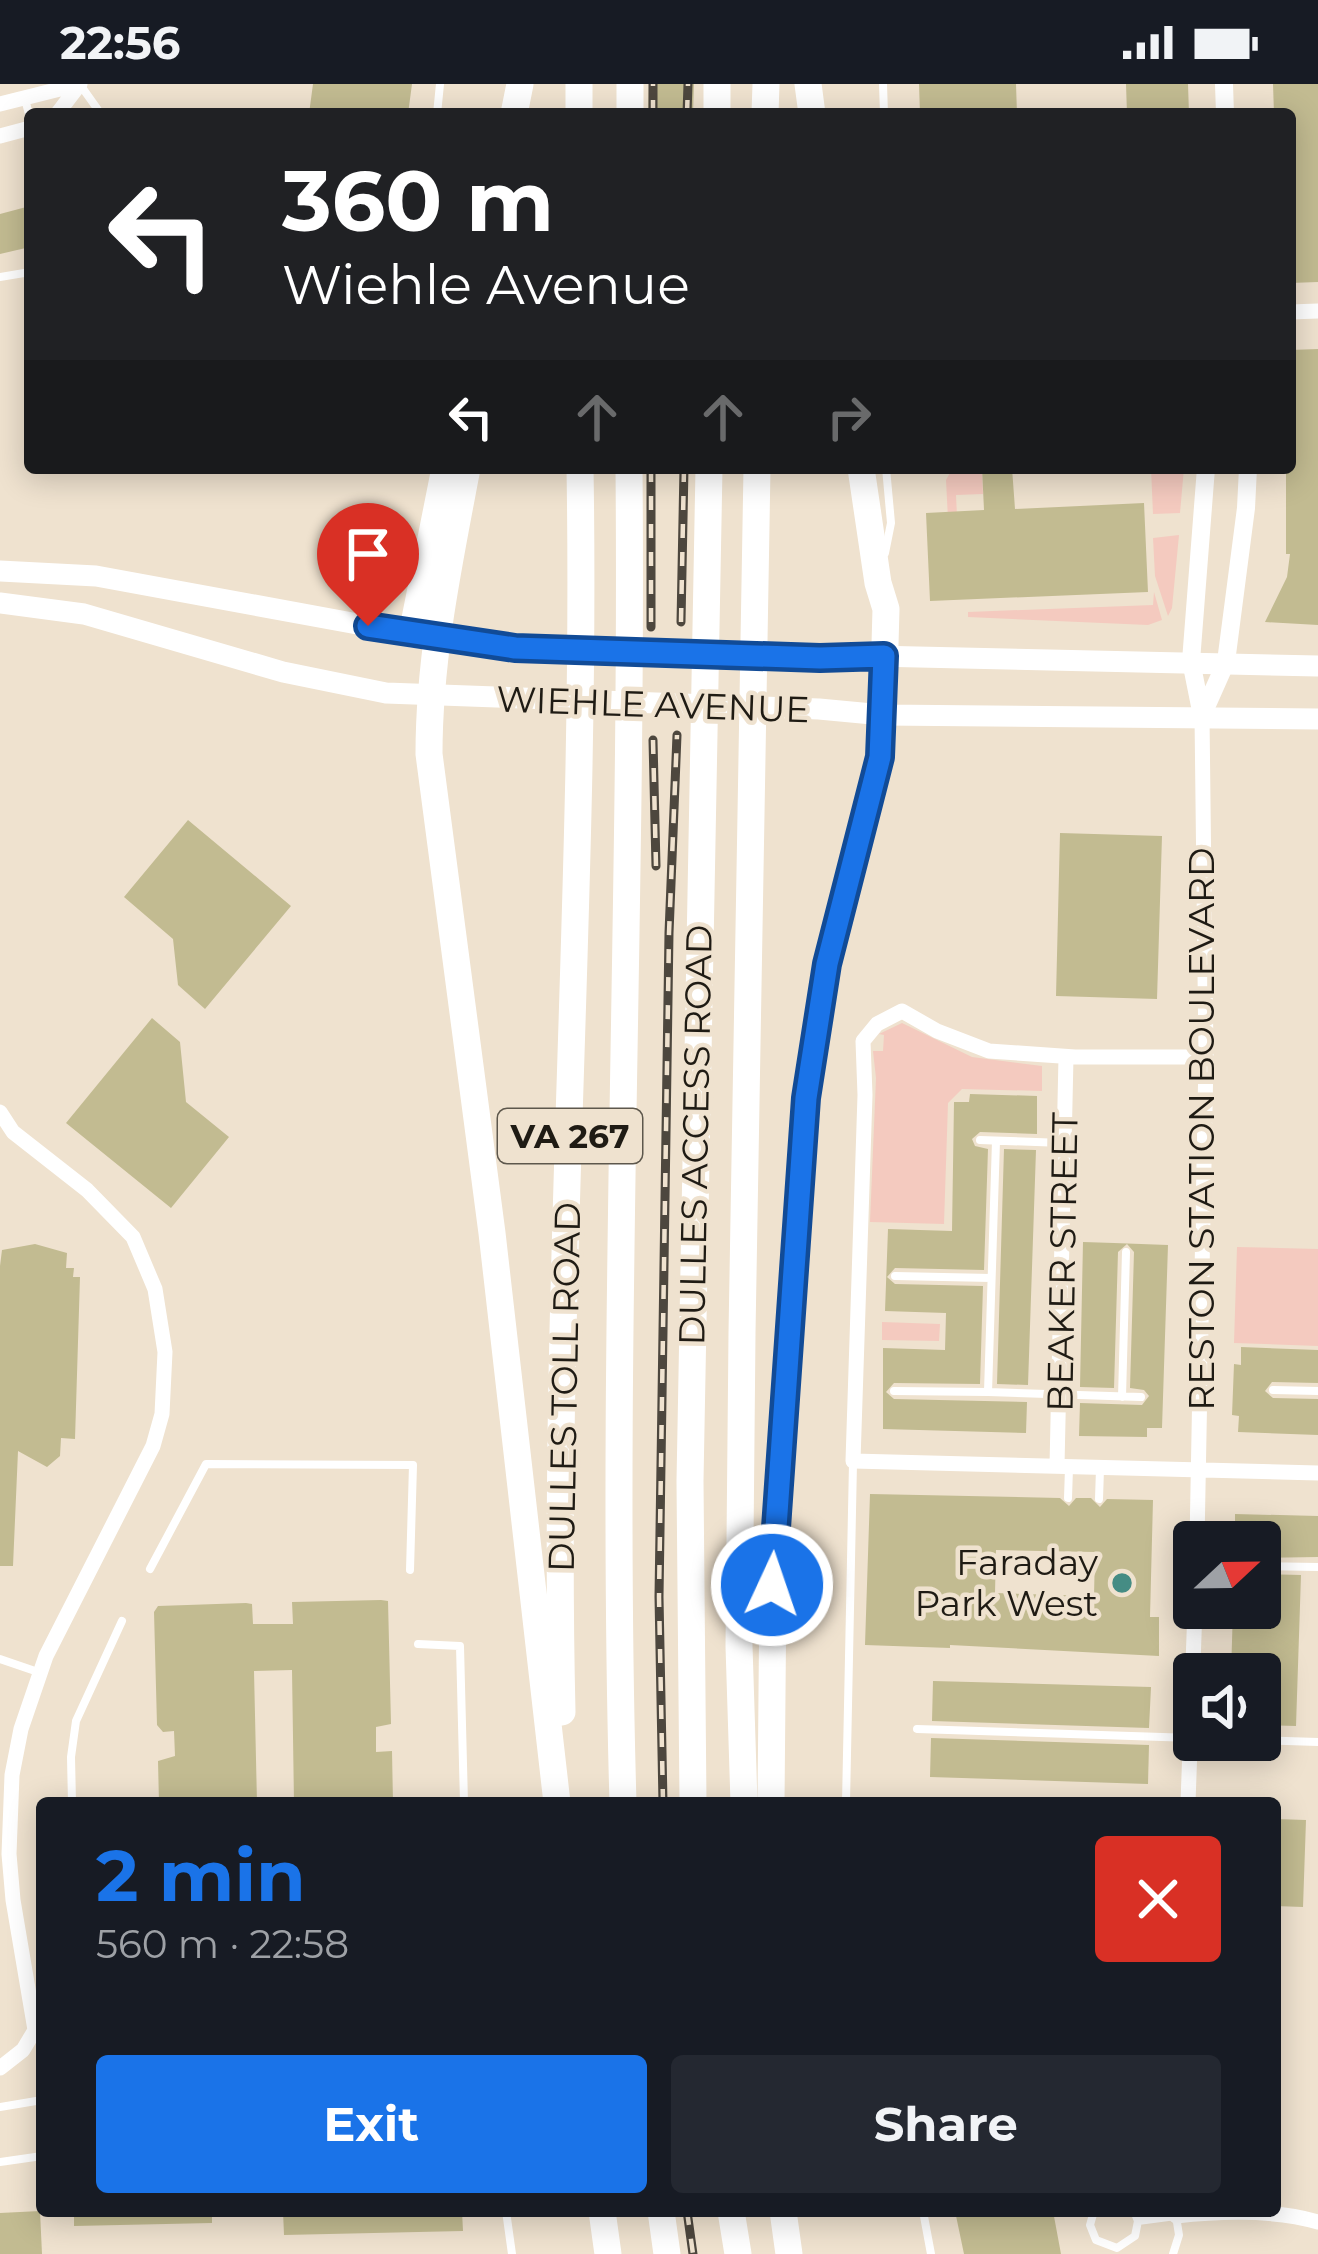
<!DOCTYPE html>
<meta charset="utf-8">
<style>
body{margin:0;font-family:Montserrat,sans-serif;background:#242831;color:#f1f3f6;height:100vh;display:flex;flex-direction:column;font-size:45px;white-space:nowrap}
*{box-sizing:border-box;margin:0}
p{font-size:39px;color:#9ea1a6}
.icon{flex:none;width:66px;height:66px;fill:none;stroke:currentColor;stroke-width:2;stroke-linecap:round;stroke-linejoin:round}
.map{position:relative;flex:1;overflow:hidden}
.sheet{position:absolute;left:36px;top:1713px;width:1245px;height:420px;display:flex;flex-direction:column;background:#171b24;border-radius:12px;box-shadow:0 6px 30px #0003}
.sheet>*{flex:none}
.hud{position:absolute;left:24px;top:24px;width:1272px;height:366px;border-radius:12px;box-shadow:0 6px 30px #0003;background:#202124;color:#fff;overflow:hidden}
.needle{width:78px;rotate:68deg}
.controls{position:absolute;left:1173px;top:1437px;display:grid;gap:24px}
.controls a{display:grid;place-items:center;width:108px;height:108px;border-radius:12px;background:#171b24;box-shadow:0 6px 30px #0003;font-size:60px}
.pin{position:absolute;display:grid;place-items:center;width:102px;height:102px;color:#fff;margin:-123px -51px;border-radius:50% 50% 50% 0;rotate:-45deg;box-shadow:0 0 12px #0007}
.pin .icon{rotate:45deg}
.me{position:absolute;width:132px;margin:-66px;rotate:3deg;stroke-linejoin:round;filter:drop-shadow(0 0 9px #0008)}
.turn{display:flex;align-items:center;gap:42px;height:252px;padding:0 60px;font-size:54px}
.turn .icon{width:156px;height:156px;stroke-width:2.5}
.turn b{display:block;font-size:84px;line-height:102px}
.lanes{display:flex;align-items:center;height:114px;padding:0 60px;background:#0003;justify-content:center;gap:60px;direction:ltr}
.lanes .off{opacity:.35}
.round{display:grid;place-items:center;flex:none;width:126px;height:126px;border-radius:12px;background:#242831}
.summary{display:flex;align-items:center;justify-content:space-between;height:204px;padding:0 60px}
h1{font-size:72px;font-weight:700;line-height:90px;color:#1a73e8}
.button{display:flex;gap:24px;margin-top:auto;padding:24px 60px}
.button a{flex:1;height:138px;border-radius:12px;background:#1a73e8;color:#fff;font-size:48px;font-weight:700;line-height:138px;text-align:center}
.button a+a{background:#242831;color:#f1f3f6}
.status{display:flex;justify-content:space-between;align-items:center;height:84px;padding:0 60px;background:#171b24;direction:ltr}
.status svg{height:33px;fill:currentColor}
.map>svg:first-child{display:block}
.green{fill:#f4cabf}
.building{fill:#c2bb91;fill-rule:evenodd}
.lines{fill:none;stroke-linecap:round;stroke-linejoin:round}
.service{stroke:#fff;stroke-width:8}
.minor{stroke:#fff;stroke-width:15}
.tertiary{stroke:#fff;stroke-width:18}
.secondary{stroke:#fff;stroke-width:21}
.motorway{stroke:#fff;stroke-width:27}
.rail-casing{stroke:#4d473e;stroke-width:9}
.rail{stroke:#efe2cf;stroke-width:4.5;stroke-dasharray:14;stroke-linecap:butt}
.route-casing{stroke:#114b97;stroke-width:30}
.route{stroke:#1a73e8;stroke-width:21}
.poi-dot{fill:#458c84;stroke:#efe2cf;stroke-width:4.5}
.labels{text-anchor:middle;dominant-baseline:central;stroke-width:9;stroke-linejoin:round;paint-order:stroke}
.shield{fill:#efe2cf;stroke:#5d574c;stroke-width:3}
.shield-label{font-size:33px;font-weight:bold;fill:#1f1b14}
.street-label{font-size:36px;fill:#1f1b14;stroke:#efe2cf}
.poi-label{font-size:36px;fill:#1f1b14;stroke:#efe2cf;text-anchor:end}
</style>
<div class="status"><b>22:56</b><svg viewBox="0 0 49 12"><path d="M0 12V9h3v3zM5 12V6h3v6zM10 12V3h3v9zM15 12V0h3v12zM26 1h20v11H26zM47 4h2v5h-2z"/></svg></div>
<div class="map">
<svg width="1318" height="2170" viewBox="0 0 1318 2170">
<rect width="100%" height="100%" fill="#efe2cf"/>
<path class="green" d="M 1151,384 L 1184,384 L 1180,429 L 1153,430 Z
M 982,386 L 983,410 L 956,411 L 957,432 L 948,435 L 946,396 L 951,387 Z
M 1179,451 L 1172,524 L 1168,532 L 1155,492 L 1153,454 Z
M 1154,508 L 1162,536 L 1148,541 L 968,533 L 968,528 L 1153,521 Z
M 902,939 L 972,973 L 1042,982 L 1042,1007 L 962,1005 L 948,1019 L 944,1140 L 870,1138 L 876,994 L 873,967 L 883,967 L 884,951 L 879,950 Z
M 1237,1163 L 1318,1165 L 1318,1262 L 1234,1259 Z
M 882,1238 L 940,1240 L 939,1257 L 882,1256 Z"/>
<path class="building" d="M 313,0 L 412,0 L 408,30 L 309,30 Z
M 649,0 L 694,0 L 693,30 L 648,30 Z
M 919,0 L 1016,0 L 1017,30 L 920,30 Z
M 1126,0 L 1188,0 L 1189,30 L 1127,30 Z
M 1273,0 L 1318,0 L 1318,198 L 1290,199 L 1290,30 L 1274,30 Z
M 30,122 L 30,163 L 0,170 L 0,130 Z
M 1318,265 L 1318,541 L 1265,538 L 1287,493 L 1290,470 L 1286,470 L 1286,384 L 1290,384 L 1290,266 Z
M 982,384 L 1012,384 L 1015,425 L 1144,419 L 1148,508 L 930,517 L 926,429 L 984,426 Z
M 188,736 L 291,822 L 205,925 L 178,901 L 173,855 L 124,813 Z
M 1060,749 L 1162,752 L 1157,915 L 1056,912 Z
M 152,934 L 180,958 L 186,1018 L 229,1053 L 171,1124 L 66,1039 Z
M 970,1010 L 1037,1012 L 1037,1050 L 980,1048 L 972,1055 L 975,1062 L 988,1065 L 984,1186 L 895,1184 L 887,1193 L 895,1200 L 983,1202 L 980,1300 L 894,1299 L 886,1308 L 894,1315 L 1027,1318 L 1026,1349 L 883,1345 L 883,1264 L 945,1266 L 946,1229 L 885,1227 L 888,1145 L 952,1147 L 954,1018 L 969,1018 Z
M 1004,1065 L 1036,1066 L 1028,1301 L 997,1300 Z
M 1083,1158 L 1114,1159 L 1168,1161 L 1162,1344 L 1147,1344 L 1147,1353 L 1079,1352 L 1080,1319 L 1142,1321 L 1149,1312 L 1144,1306 L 1130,1304 L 1134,1168 L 1127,1160 L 1118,1168 L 1114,1304 L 1080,1303 Z
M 35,1160 L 67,1169 L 66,1184 L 74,1184 L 73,1193 L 80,1193 L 75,1355 L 61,1354 L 60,1372 L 47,1383 L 18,1367 L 13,1482 L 0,1482 L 0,1182 L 2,1166 Z
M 1241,1263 L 1318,1266 L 1318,1299 L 1272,1298 L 1265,1307 L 1273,1314 L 1318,1315 L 1318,1351 L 1238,1348 L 1239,1332 L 1232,1331 L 1233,1306 L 1234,1280 L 1241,1281 Z
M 870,1410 L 1060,1414 L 1069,1422 L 1076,1414 L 1091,1414 L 1100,1423 L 1107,1415 L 1153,1416 L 1150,1533 L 1159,1533 L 1159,1572 L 950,1561 L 950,1564 L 865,1561 ZM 996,1466 L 1095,1468 L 1094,1512 L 995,1509 Z
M 1235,1430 L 1318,1432 L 1318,1473 L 1260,1474 L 1260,1458 L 1235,1458 Z
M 1260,1490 L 1301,1491 L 1296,1642 L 1260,1641 L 1260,1590 L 1231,1590 L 1233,1524 L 1260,1524 Z
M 381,1516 L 388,1517 L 391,1640 L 376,1643 L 376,1668 L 392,1667 L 393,1719 L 294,1719 L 292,1586 L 254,1587 L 257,1719 L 159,1719 L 158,1677 L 175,1672 L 174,1647 L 163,1648 L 157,1641 L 154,1528 L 158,1522 L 246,1519 L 252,1520 L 253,1540 L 293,1540 L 292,1518 Z
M 933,1597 L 1151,1603 L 1149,1644 L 932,1637 Z
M 931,1654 L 1149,1661 L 1148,1700 L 930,1693 Z
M 1275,1735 L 1306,1736 L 1303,1823 L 1275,1822 Z
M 40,2127 L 42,2170 L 0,2170 L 0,2129 Z
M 74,2127 L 212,2127 L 212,2139 L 74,2142 Z
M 283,2127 L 462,2127 L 463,2147 L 284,2151 Z
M 955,2127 L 1053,2127 L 1061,2170 L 964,2170 Z"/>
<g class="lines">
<path class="service" d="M 883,0 L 884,30
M 81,2 L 101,30
M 25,15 L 30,34
M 437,30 L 440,0
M 0,193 L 30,188
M 885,469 L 891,439 L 886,384
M 980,1056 L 1063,1059
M 996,1057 L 988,1308 L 1141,1313
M 895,1192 L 991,1194
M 1273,1306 L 1318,1307
M 894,1307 L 988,1308
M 1122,1313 L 1126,1168
M 1068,1414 L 1069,1384
M 1099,1415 L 1100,1385
M 1260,1482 L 1318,1483
M 150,1485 L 206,1380 L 413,1381 L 410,1486
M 418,1560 L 460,1562 L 464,1719
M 0,1575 L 38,1588
M 917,1645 L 1193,1654
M 1249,1656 L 1318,1658
M 72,1719 L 71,1673 L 76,1637 L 122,1537
M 846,1719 L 853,1379
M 0,2023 L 42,2016
M 0,2078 L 42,2072
M 506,2127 L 512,2170
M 923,2127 L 931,2170
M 1094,2127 L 1090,2141 L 1096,2156 L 1117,2164 L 1135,2152 L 1138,2137 L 1134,2127
M 1138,2137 L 1176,2132 L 1179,2151 L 1173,2170"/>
<path class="minor" d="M 0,20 L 80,0
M 57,30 L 80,0
M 0,52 L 30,44
M 1290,228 L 1318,227
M 1206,973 L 1075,973 L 989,967 L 937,947 L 902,927 L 877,940 L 863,957 L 865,1011 L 853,1377 L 1318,1389
M 0,1028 L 13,1048 L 87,1106 L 133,1153 L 155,1205 L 165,1268 L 162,1330 L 153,1362 L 46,1572 L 21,1645 L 12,1691 L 9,1770 L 13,1816 L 35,1946 L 23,1966 L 0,1984
M 1057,1382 L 1066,973
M 1197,1458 L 1206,973 L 1202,632
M 1188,1719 L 1195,1524
M 1176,2127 L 1176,2132 C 1222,2127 1273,2125 1318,2138"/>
<path class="tertiary" d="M 1224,0 L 1225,30
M 1202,632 L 1226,578 L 1246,424 L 1248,384
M 1202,632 L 1191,577 L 1206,384"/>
<path class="secondary" d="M 0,487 L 96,492 L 412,550 L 515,564 L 1318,582
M 0,519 L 84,530 L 283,588 L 386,609 L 819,625 L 883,631 L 1318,635"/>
<path class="motorway" d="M 808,0 L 812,30
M 514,30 L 520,0
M 579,30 L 579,0
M 630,30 L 630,0
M 717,30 L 717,0
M 765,30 L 766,0
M 467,384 C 449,479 429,573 429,670 L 492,1149 L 557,1719
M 412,550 L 445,384
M 562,1628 C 552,1213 587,799 580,384
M 623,1719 C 610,1274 633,829 629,384
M 693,1719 L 690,1397 L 709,384
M 744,1719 L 739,1562 L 742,1249 L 757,384
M 771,1719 L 773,1501 L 805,1014 L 827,880 L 881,673 L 883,631 L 886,525 L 878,499 L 861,384
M 602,2127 L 608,2170
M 661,2127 L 667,2170
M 731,2127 L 738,2170
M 783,2127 L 789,2170"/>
<g class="rail-casing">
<path id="rail" d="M 653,30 L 653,0
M 687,30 L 688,0
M 651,384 L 651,543
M 681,538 L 684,384
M 653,656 L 656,782
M 663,1719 L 659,1513 L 669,849 L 677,651
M 687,2127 L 693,2170"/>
</g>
<use href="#rail" class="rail"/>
</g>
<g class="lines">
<g class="route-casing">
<path id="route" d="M 368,542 L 515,564 L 820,574 L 884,572 L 880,673 L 827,880 L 806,1014 L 772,1501"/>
</g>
<use href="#route" class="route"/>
</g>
<circle class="poi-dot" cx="1122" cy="1499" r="12"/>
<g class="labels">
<rect class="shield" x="498" y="1025" width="144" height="54" rx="9"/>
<g class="shield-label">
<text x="570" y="1052">VA 267</text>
</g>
<g class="street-label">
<text transform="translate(653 620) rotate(2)">WIEHLE AVENUE</text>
<text transform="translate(1201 1045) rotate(-90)">RESTON STATION BOULEVARD</text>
<text transform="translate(695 1051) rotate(-89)">DULLES ACCESS ROAD</text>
<text transform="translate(1062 1178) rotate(-89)">BEAKER STREET</text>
<text transform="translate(564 1303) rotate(-89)">DULLES TOLL ROAD</text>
</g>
<g class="poi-label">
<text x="1098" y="1478">Faraday<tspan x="1098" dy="41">Park West</tspan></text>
</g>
</g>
</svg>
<div class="controls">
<a><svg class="needle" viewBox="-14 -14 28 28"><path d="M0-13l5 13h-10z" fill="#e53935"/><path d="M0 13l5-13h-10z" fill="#9ea1a6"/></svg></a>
<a><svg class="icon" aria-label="sound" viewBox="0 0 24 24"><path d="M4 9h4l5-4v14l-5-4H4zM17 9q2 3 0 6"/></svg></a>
</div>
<div class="pin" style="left:368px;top:542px;background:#d93025"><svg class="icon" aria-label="arrive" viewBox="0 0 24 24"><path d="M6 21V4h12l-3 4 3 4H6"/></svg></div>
<svg class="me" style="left:772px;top:1501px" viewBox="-20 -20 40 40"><circle r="17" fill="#1a73e8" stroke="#fff" stroke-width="3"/><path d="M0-11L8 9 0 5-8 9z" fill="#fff"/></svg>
<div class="hud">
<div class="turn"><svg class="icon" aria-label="left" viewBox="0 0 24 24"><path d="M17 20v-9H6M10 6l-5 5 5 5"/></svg><div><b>360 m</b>Wiehle Avenue</div></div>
<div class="lanes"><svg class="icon" aria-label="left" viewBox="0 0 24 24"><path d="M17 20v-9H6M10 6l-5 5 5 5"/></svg><svg class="icon off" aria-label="ahead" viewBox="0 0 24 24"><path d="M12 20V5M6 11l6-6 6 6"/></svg><svg class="icon off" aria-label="ahead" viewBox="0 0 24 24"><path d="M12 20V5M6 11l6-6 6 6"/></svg><svg class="icon off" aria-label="right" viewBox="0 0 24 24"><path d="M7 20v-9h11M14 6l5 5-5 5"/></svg></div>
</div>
<section class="sheet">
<div class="summary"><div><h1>2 min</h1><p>560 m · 22:58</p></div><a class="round" style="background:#d93025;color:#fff"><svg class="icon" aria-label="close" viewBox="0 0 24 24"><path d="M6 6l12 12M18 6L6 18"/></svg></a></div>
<div class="button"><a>Exit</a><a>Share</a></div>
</section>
</div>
